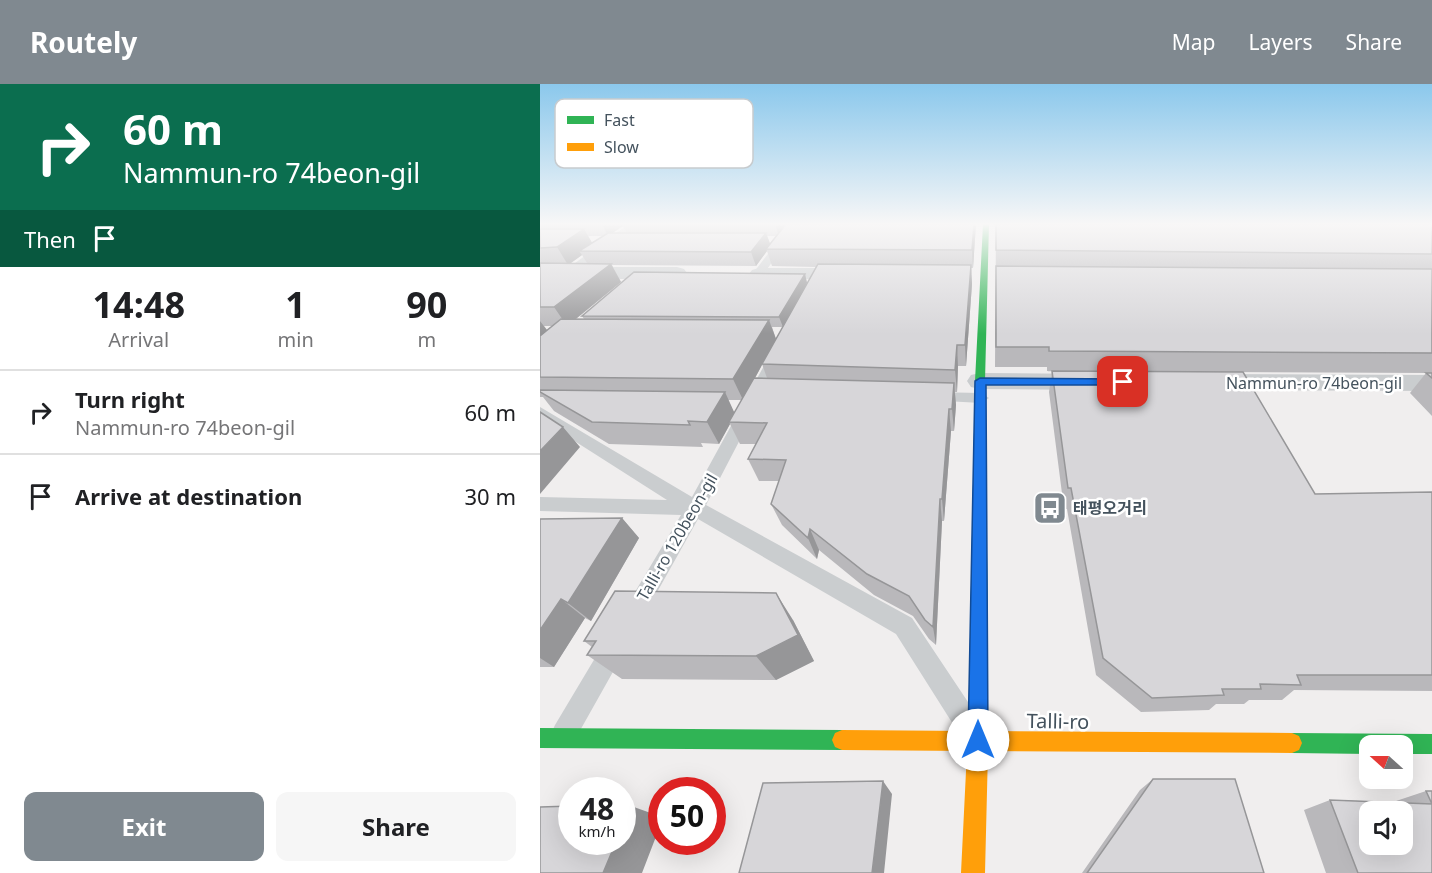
<!DOCTYPE html>
<meta charset="utf-8">
<style>
body{margin:0;font-family:"Noto Sans","Noto Sans KR",sans-serif;background:#f6f6f6;color:#202124;height:100vh;display:flex;flex-direction:column;font-size:22px;white-space:nowrap}
*{box-sizing:border-box;margin:0}
p{font-size:20px;color:#757577}
.icon{flex:none;width:33px;height:33px;fill:none;stroke:currentColor;stroke-width:2;stroke-linecap:round;stroke-linejoin:round}
.map{position:relative;flex:1;overflow:hidden}
.sheet{display:flex;flex-direction:column;background:#fff;width:540px}
.sheet>*{flex:none}
.guide{background:#0b6e4f;color:#fff;overflow:hidden}
.needle{width:39px;rotate:291deg}
.controls{position:absolute;left:819px;top:651px;display:grid;gap:12px}
.controls a{display:grid;place-items:center;width:54px;height:54px;border-radius:12px;background:#fff;box-shadow:0 6px 24px #0002;font-size:30px}
.speed{position:absolute;left:18px;top:693px;display:flex;gap:12px;font-size:30px;font-weight:700;text-align:center}
.speed>*{display:grid;place-content:center;width:78px;height:78px;border-radius:50%;background:#fff;box-shadow:0 6px 24px #0002;line-height:1}
.speed small{font-size:15px;font-weight:400}
.speed .limit{border:9px solid #d22;background:#fff;color:#111}
.pin{position:absolute;display:grid;place-items:center;width:51px;height:51px;color:#fff;margin:-26px;border-radius:12px;box-shadow:0 3px 9px #0006}
.me{position:absolute;width:66px;margin:-33px;rotate:0deg;stroke-linejoin:round;filter:drop-shadow(0 0 4px #0008)}
.turn{display:flex;align-items:center;gap:21px;height:126px;padding:0 24px;font-size:27px}
.turn .icon{width:78px;height:78px;stroke-width:2.5}
.turn b{display:block;font-size:42px;line-height:51px}
.then{display:flex;align-items:center;height:57px;padding:0 24px;background:#0003;gap:12px;font-size:22px}
.eta{display:flex;justify-content:space-evenly;align-items:center;height:102px;text-align:center}
.eta b{font-size:36px;font-weight:700;line-height:42px}
.action{display:flex;gap:12px;margin-top:auto;padding:12px 24px}
.action a{flex:1;height:69px;border-radius:12px;background:#808990;color:#fff;font-size:24px;font-weight:700;line-height:69px;text-align:center}
.action a+a{background:#f6f6f6;color:#202124}
ul{padding:0;list-style:none}
li{display:flex;align-items:center;gap:18px;height:84px;padding:0 24px;border-top:2px solid #e0e0e0}
li div{flex:1}
li b{display:block;font-size:22px}
li em{font-style:normal}
header{display:flex;align-items:center;gap:36px;box-sizing:border-box;height:84px;padding:0 30px;background:#808990;color:#fff}
header strong{font-size:28px}
nav{display:flex;gap:33px;margin-inline-start:auto;font-size:21px}
main{display:flex;flex:1;min-height:0}
.map>svg:first-child{display:block}
.lines{fill:none;stroke-linecap:round;stroke-linejoin:round}
.lane{fill:#cacdcf;fill-rule:evenodd}
.street{fill:#cacdcf;fill-rule:evenodd}
.fast{fill:#30b455;fill-rule:evenodd}
.slow{fill:#ff9f0a;fill-rule:evenodd}
.wall{fill:#b9b8bb;fill-rule:evenodd}
.shaded-wall{fill:#969698}
.building{fill:#d7d6d9;stroke:#969698;stroke-width:1.5;fill-rule:evenodd}
.route{fill:#1a73e8;stroke:#114b97;stroke-width:1.5}
.labels{text-anchor:middle;dominant-baseline:central;stroke-width:5;stroke-linejoin:round;paint-order:stroke}
.street-label{font-size:16px;fill:#44525d;stroke:#fff}
.poi-label{font-size:16px;font-weight:bold;fill:#44525d;stroke:#fff;text-anchor:start}
.near-street-label{font-size:20px;fill:#44525d;stroke:#fff}
.key{fill:#fff;stroke:#c7cbce;stroke-width:1.5}
.key-label{font-size:16px;fill:#44525d}
</style>
<header>
<strong>Routely</strong>
<nav><a>Map</a><a>Layers</a><a>Share</a></nav>
</header>
<main>
<section class="sheet">
<div class="guide">
<div class="turn"><svg class="icon" aria-label="right" viewBox="0 0 24 24"><path d="M7 20v-9h11M14 6l5 5-5 5"/></svg><div><b>60 m</b>Nammun-ro 74beon-gil</div></div>
<div class="then">Then<svg class="icon" aria-label="arrive" viewBox="0 0 24 24"><path d="M6 21V4h12l-3 4 3 4H6"/></svg></div>
</div>
<div class="eta">
<div><b>14:48</b><p>Arrival</p></div>
<div><b>1</b><p>min</p></div>
<div><b>90</b><p>m</p></div>
</div>
<ul>
<li><svg class="icon" aria-label="right" viewBox="0 0 24 24"><path d="M7 20v-9h11M14 6l5 5-5 5"/></svg><div><b>Turn right</b><p>Nammun-ro 74beon-gil</p></div><em>60 m</em></li>
<li><svg class="icon" aria-label="arrive" viewBox="0 0 24 24"><path d="M6 21V4h12l-3 4 3 4H6"/></svg><div><b>Arrive at destination</b></div><em>30 m</em></li>
</ul>
<div class="action"><a>Exit</a><a>Share</a></div>
</section>
<div class="map">
<svg width="892" height="789" viewBox="0 0 892 789">
<rect width="100%" height="100%" fill="#f0eeee"/>
<g class="lines">
<path class="lane" d="M 89,140 L 100,140 L 32,191 L 24,191 L 24,187 Z
M 251,140 L 260,140 L 222,192 L 214,192 L 214,188 Z
M 238,265 L 245,269 L 166,421 L 372,534 L 436,630 L 440,639 L 436,648 L 427,652 L 418,648 L 356,550 L 158,435 L 102,535 L 94,538 L 86,535 L 83,528 L 141,431 L 0,427 L 0,413 L 127,416 L 0,335 L 0,323 L 152,413 L 231,269 Z
M 392,308 L 441,309 L 449,314 L 441,319 L 387,316 L 384,313 Z
M 75,551 L 83,554 L 87,562 L 83,570 L 33,659 L 24,663 L 15,659 L 11,650 L 15,641 L 67,554 Z"/>
<path class="street" d="M 0,183 L 137,183 L 144,185 L 147,189 L 144,193 L 137,195 L 0,195 Z
M 219,184 L 317,184 L 324,186 L 327,190 L 324,194 L 317,196 L 212,194 L 209,190 L 212,186 Z
M 440,289 L 554,290 L 564,292 L 567,298 L 564,304 L 554,306 L 440,305 L 431,303 L 427,297 L 431,291 Z
M 666,290 L 892,291 L 892,307 L 666,306 L 656,304 L 653,298 L 656,292 Z"/>
<path class="fast" d="M 443,140 L 449,140 L 445,297 L 448,553 L 445,559 L 439,561 L 433,559 L 430,553 L 435,297 Z
M 0,644 L 302,646 L 309,649 L 312,656 L 309,663 L 302,666 L 0,664 Z
M 752,649 L 892,650 L 892,670 L 862,670 L 862,662 L 830,662 L 830,670 L 752,669 L 745,666 L 742,659 L 745,652 Z"/>
<path class="slow" d="M 439,545 L 445,547 L 448,553 L 448,647 L 752,649 L 759,652 L 762,659 L 759,666 L 752,669 L 448,667 L 445,789 L 421,789 L 427,667 L 302,666 L 295,663 L 292,656 L 295,649 L 302,646 L 428,647 L 430,553 L 433,547 Z"/>
</g>
<path class="wall" d="M 0,140 L 436,140 L 433,184 L 431,184 L 432,200 L 426,282 L 418,282 L 417,308 L 415,308 L 416,321 L 414,347 L 411,347 L 404,437 L 402,437 L 396,561 L 389,555 L 373,532 L 334,511 L 279,466 L 277,475 L 242,441 L 231,420 L 239,397 L 219,397 L 208,375 L 216,360 L 200,360 L 190,340 L 179,360 L 161,359 L 163,363 L 69,360 L 14,327 L 3,313 L 0,313 ZM 83,142 L 87,149 L 72,149 ZM 48,152 L 63,152 L 52,159 ZM 227,152 L 236,152 L 230,160 ZM 227,167 L 232,182 L 276,183 L 236,255 L 232,243 L 243,243 L 267,199 L 265,190 L 42,232 L 44,235 L 36,235 L 81,198 L 72,181 L 216,182 ZM 42,171 L 47,179 L 31,179 ZM 4,242 L 12,242 L 7,246 ZM 222,280 L 227,294 L 215,294 L 221,283 ZM 188,316 L 202,316 L 194,329 Z
M 456,140 L 892,140 L 892,332 L 870,309 L 886,289 L 890,289 L 507,287 L 507,283 L 455,283 Z
M 512,287 L 775,410 L 892,408 L 892,607 L 754,606 L 742,616 L 709,616 L 704,620 L 676,620 L 669,626 L 601,628 L 556,591 L 527,425 L 524,425 L 509,308 Z
M 82,434 L 99,454 L 51,537 L 45,534 L 14,583 L 0,583 L 0,435 Z
M 253,536 L 274,577 L 236,596 L 82,595 L 47,571 L 52,563 L 44,557 Z
M 613,695 L 724,789 L 542,789 L 600,706 Z
M 886,707 L 892,707 L 892,789 L 786,789 L 764,726 L 790,716 L 853,718 Z"/>
<path class="shaded-wall" d="M 62,140 L 82,140 L 83,142 L 68,152 Z
M 235,140 L 248,140 L 239,152 Z
M 434,140 L 436,140 L 433,184 L 432,166 Z
M 44,145 L 54,162 L 39,167 L 42,171 L 28,181 L 17,163 Z
M 226,149 L 231,162 L 226,165 L 227,167 L 216,182 L 211,168 Z
M 71,180 L 81,198 L 27,242 L 14,223 Z
M 431,181 L 432,200 L 426,282 L 425,261 Z
M 265,190 L 267,199 L 243,243 L 239,233 Z
M 229,236 L 236,255 L 203,316 L 193,295 Z
M 0,237 L 13,254 L 0,265 Z
M 417,261 L 418,282 L 417,308 L 415,286 Z
M 414,299 L 416,321 L 414,347 L 412,325 Z
M 185,308 L 195,330 L 189,338 L 190,340 L 179,360 L 167,338 Z
M 409,325 L 411,347 L 404,437 L 402,415 Z
M 23,343 L 40,363 L 0,410 L 0,367 Z
M 400,415 L 402,437 L 396,561 L 393,543 Z
M 82,434 L 99,454 L 51,537 L 28,519 Z
M 270,445 L 279,466 L 277,475 L 268,454 Z
M 236,509 L 253,536 L 274,577 L 236,596 L 216,572 Z
M 21,515 L 45,534 L 14,583 L 0,574 L 0,546 Z
M 343,697 L 352,710 L 344,789 L 332,789 Z
M 91,722 L 122,733 L 122,737 L 102,789 L 63,789 L 76,758 L 82,758 L 82,742 Z"/>
<path class="building" d="M 246,140 L 434,140 L 432,166 L 226,165 Z
M 456,140 L 892,140 L 892,170 L 456,166 Z
M 0,145 L 44,145 L 17,163 L 0,164 Z
M 68,149 L 226,149 L 211,168 L 39,167 Z
M 0,179 L 71,180 L 14,223 L 0,223 Z
M 278,180 L 431,181 L 425,261 L 417,261 L 415,286 L 222,280 Z
M 456,182 L 892,185 L 892,269 L 509,267 L 509,263 L 456,263 Z
M 94,188 L 265,190 L 239,233 L 42,232 Z
M 21,235 L 229,236 L 193,295 L 0,293 L 0,252 Z
M 512,287 L 703,288 L 775,410 L 892,408 L 892,591 L 757,591 L 761,601 L 720,600 L 721,605 L 682,605 L 684,611 L 612,614 L 563,574 L 531,404 L 528,404 Z
M 886,289 L 892,289 L 892,294 Z
M 214,294 L 414,299 L 412,325 L 409,325 L 402,415 L 400,415 L 393,543 L 385,536 L 369,512 L 327,490 L 270,445 L 268,454 L 231,420 L 246,376 L 208,375 L 227,339 L 189,338 Z
M 0,306 L 185,308 L 167,338 L 148,337 L 150,341 L 52,338 L 0,308 Z
M 0,328 L 23,343 L 0,367 Z
M 82,434 L 28,519 L 21,515 L 0,546 L 0,435 Z
M 75,507 L 236,509 L 258,551 L 216,572 L 47,571 L 56,557 L 44,557 Z
M 613,695 L 695,695 L 724,789 L 547,789 Z
M 343,697 L 332,789 L 199,789 L 223,699 Z
M 886,707 L 892,707 L 892,789 L 818,789 L 790,716 L 892,720 ZM 830,728 L 862,728 L 862,760 L 830,760 Z
M 32,722 L 32,758 L 76,758 L 63,789 L 0,789 L 0,723 Z
M 82,722 L 91,722 L 82,742 Z"/>
<linearGradient id="sky" x2="0" y2="1"><stop stop-color="#8bc8ec"/><stop offset="0.56" stop-color="#f8f7f7"/><stop offset="1" stop-color="#f8f7f7" stop-opacity="0"/></linearGradient>
<rect width="892" height="250" fill="url(#sky)"/>
<path class="route" d="M 440,294 L 583,295 L 588,298 L 583,301 L 446,301 L 448,656 L 445,663 L 438,666 L 431,663 L 428,656 L 435,297 Z"/>
<defs>
<g id="bus-square" transform="scale(1.725)"><rect x="-9" y="-9" width="18" height="18" rx="4" fill="#808990" stroke="#fff"/><path d="M-5-6H5V4H4V6H2V4H-2V6H-4V4H-5ZM-3.5-4V0h7V-4ZM-3.5 1.2v1.5H-2V1.2ZM2 1.2v1.5H3.5V1.2Z" fill="#fff"/></g>
</defs>
<g fill-rule="evenodd">
<use href="#bus-square" x="510" y="424"/>
</g>
<g class="labels">
<g class="street-label">
<text x="774" y="299">Nammun-ro 74beon-gil</text>
<text transform="translate(137 453) rotate(-60)">Talli-ro 120beon-gil</text>
</g>
<g class="poi-label">
<text x="533" y="424">태평오거리</text>
</g>
<g class="near-street-label">
<text transform="translate(518 637) rotate(1)">Talli-ro</text>
</g>
</g>
<rect x="15" y="15" width="198" height="69" rx="9" class="key"/>
<rect x="27" y="32" width="27" height="8" fill="#30b455"/>
<rect x="27" y="59" width="27" height="8" fill="#ff9f0a"/>
<g class="key-label">
<text x="64" y="42">Fast</text>
<text x="64" y="69">Slow</text>
</g>
</svg>
<div class="controls">
<a><svg class="needle" viewBox="-14 -14 28 28"><path d="M0-13l5 13h-10z" fill="#e53935"/><path d="M0 13l5-13h-10z" fill="#757577"/></svg></a>
<a><svg class="icon" aria-label="sound" viewBox="0 0 24 24"><path d="M4 9h4l5-4v14l-5-4H4zM17 9q2 3 0 6"/></svg></a>
</div>
<div class="speed"><div>48<small>km/h</small></div><div class="limit">50</div></div>
<div class="pin" style="left:583px;top:298px;background:#d93025"><svg class="icon" aria-label="arrive" viewBox="0 0 24 24"><path d="M6 21V4h12l-3 4 3 4H6"/></svg></div>
<svg class="me" style="left:438px;top:656px" viewBox="-20 -20 40 40"><circle r="19" fill="#fff"/><path d="M0-13L10 11 0 6-10 11z" fill="#1a73e8"/></svg>
</div>
</main>
